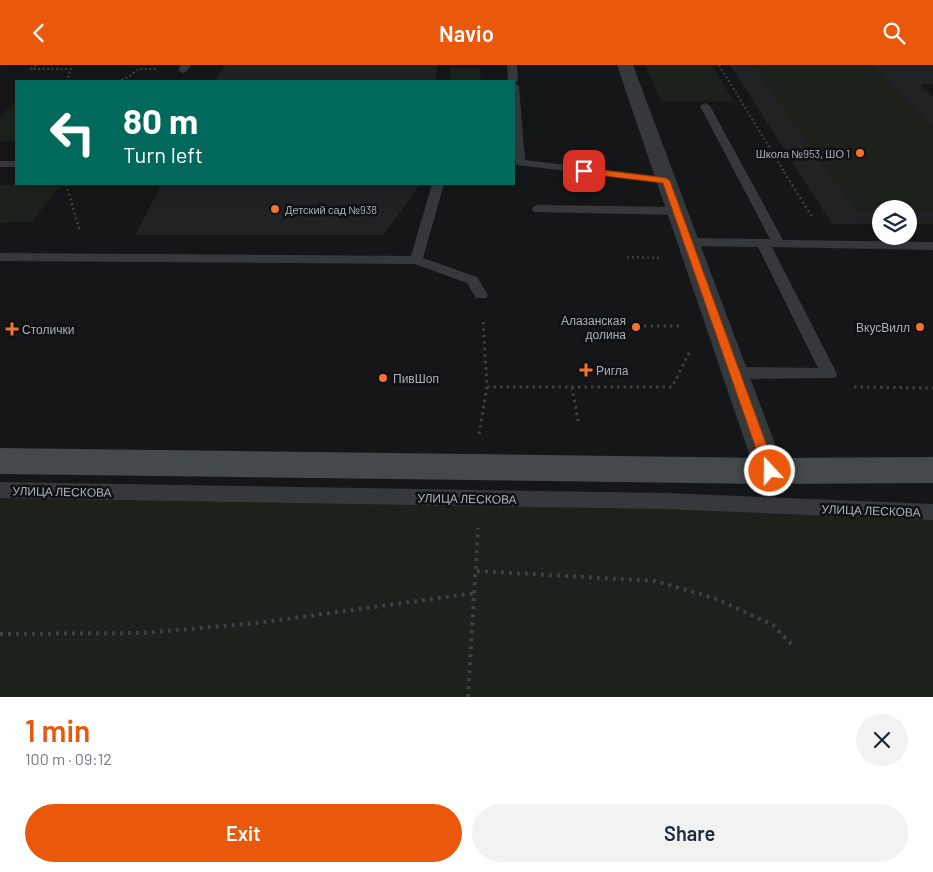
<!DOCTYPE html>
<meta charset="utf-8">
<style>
body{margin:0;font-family:Barlow,sans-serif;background:#f2f2f3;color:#1f2937;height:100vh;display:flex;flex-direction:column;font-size:19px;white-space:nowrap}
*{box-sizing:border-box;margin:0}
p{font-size:16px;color:#747a83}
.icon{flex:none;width:28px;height:28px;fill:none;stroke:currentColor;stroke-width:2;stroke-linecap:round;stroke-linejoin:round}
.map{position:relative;height:632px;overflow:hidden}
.drawer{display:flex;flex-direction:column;background:#fff;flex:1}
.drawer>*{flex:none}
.hud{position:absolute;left:15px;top:15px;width:500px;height:105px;border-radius:0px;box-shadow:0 5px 20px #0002;background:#00695c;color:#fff;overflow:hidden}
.buttons{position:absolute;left:872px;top:135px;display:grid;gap:10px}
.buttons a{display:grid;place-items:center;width:45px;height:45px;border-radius:50%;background:#fff;box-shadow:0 5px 20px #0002;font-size:25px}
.pin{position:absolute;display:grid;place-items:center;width:42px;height:42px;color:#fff;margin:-21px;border-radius:10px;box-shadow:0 2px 8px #0006}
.me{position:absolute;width:55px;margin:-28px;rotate:339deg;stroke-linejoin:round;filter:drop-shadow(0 0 4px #0008)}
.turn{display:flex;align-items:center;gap:18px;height:105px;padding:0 25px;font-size:22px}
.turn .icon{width:65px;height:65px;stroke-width:2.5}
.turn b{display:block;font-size:35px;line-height:42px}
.round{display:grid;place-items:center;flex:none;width:52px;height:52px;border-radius:26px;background:#f2f2f3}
.head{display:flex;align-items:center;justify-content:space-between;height:85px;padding:0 25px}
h1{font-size:30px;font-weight:600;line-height:38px;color:#ea580c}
.action{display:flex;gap:10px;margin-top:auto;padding:10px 25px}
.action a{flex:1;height:58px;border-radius:30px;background:#ea580c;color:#fff;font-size:20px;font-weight:600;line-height:58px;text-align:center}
.action a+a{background:#f2f2f3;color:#1f2937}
header{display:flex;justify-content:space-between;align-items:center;height:65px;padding:0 25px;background:#ea580c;color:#fff;font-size:22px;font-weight:600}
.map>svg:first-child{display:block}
.built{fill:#212224}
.green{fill:#1c221b}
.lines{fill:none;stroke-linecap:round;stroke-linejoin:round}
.path-far3{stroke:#3c4143;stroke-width:2;stroke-dasharray:2 2.5;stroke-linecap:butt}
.path-far2{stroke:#3c4143;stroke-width:2.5;stroke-dasharray:2 3;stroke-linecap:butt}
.path-far1{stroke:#3c4143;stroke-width:3;stroke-dasharray:2.5 4;stroke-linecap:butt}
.path{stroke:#3c4143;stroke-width:4;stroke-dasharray:3 5;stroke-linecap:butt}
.lane{fill:#36393c;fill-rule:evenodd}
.street{fill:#36393c;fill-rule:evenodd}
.secondary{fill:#44494c;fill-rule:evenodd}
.route{fill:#ea580c;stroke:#983908}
.poi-dot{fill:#f6722e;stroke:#101112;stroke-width:2}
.labels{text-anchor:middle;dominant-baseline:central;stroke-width:5;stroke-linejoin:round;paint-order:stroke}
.far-poi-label{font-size:11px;fill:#a7b2b8;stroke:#101112;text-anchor:end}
.poi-label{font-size:12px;fill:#a7b2b8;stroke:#101112;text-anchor:start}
.street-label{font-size:12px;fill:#a7b2b8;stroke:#101112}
</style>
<header><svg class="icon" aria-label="back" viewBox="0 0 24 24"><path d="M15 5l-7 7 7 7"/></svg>Navio<svg class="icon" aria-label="search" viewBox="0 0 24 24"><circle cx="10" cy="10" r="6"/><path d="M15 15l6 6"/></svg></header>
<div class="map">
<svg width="933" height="632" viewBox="0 0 933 632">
<rect width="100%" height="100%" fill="#151617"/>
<path class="built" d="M 225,0 L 437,0 L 436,16 L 214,16 Z
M 730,0 L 933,0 L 933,19 L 920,20 L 933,32 L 933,159 L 909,159 L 909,144 L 881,144 L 881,159 L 832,159 Z
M 162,119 L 420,119 L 384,170 L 135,170 Z"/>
<path class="green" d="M 645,0 L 712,0 L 734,37 L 661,36 Z
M 752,0 L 872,0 L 933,60 L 933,146 L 881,144 L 881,146 L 856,146 Z
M 450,3 L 480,3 L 481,16 L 450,16 Z
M 16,35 L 16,76 L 0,76 L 0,51 Z
M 0,120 L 61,120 L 32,157 L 0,158 Z
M 0,427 L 933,441 L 933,632 L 0,632 Z"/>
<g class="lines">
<path class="path-far3" d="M 36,0 L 31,4 L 71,4 L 68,11 L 71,16
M 719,0 L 785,108
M 117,16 L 129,12 L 138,4 L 158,4"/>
<path class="path-far2" d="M 784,107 L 813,153
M 66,119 L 80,166
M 627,192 L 660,193"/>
<path class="path-far1" d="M 644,261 L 683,261
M 487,322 L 672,322 L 690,286
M 572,322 L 578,356
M 854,322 L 933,323
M 479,369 L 487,322 L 483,256"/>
<path class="path" d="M 477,506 L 655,516 L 714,533 L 773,560 L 793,581
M 0,569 L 144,568 L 257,558 L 476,528
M 468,632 L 478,463"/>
<path class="lane" d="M 181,0 L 191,0 L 186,7 L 183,8 L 178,5 Z
M 507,0 L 517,0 L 518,16 L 515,18 L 519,21 L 525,95 L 666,112 L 670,114 L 670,118 L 516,100 L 514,89 L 514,16 L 508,16 Z
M 705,38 L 710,41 L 783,175 L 933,177 L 933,185 L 772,182 L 837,309 L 835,313 L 734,314 L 728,312 L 726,308 L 728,304 L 734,302 L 818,303 L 758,182 L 688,181 L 681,177 L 688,173 L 770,174 L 700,41 Z
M 0,96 L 16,96 L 16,102 L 0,102 Z
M 432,119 L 444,119 L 423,193 L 477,212 L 488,230 L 486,233 L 476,233 L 467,218 L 415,199 L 0,196 L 0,188 L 411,191 Z
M 538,140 L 677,142 L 683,146 L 677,150 L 534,147 L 532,144 L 534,141 Z
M 0,417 L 664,428 L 933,439 L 933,455 L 664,444 L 0,433 Z"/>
<path class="street" d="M 617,0 L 633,0 L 785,406 L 781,415 L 770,419 L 759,415 L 755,406 Z"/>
<path class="secondary" d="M 0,383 L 770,393 L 933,392 L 933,418 L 770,419 L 0,409 Z"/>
</g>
<path class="route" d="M 584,103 L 666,113 L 670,116 L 776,406 L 775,410 L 770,412 L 764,406 L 663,118 L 581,108 L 581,104 Z"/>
<g class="poi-dot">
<circle cx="860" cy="88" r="5"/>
<circle cx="275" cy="144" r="5"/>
<circle cx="636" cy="262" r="5"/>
<circle cx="920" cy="262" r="5"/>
<path d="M9.5 256.5h5v5h5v5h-5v5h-5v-5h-5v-5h5z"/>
<path d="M583.5 297.5h5v5h5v5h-5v5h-5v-5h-5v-5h5z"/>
<circle cx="383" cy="313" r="5"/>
</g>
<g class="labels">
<g class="far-poi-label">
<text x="850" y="88">Школа №953, ШО 1</text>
<text x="285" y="144" text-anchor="start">Детский сад №938</text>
</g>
<g class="poi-label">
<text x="626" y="255" text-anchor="end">Алазанская<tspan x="626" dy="14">долина</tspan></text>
<text x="910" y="262" text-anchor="end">ВкусВилл</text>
<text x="22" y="264">Столички</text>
<text x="596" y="305">Ригла</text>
<text x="393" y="313">ПивШоп</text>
</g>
<g class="street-label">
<text transform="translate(62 426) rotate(1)">УЛИЦА ЛЕСКОВА</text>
<text transform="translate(467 433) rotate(1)">УЛИЦА ЛЕСКОВА</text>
<text transform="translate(871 445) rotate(2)">УЛИЦА ЛЕСКОВА</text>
</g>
</g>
</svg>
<div class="buttons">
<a><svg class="icon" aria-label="layers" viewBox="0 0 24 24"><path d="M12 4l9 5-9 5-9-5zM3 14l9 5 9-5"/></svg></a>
</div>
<div class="pin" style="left:584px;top:106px;background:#d93025"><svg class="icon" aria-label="arrive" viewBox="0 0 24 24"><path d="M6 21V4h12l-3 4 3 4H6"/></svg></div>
<svg class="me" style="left:770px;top:406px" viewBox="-20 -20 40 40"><circle r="17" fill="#ea580c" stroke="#fff" stroke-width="3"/><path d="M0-11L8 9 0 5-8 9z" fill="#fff"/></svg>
<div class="hud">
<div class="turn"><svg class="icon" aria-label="left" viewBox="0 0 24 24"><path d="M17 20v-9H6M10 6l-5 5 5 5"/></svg><div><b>80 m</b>Turn left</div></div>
</div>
</div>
<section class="drawer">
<div class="head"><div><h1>1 min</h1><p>100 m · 09:12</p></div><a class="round"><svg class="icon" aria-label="close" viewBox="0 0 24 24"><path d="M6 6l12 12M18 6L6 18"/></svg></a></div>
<div class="action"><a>Exit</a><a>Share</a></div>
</section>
